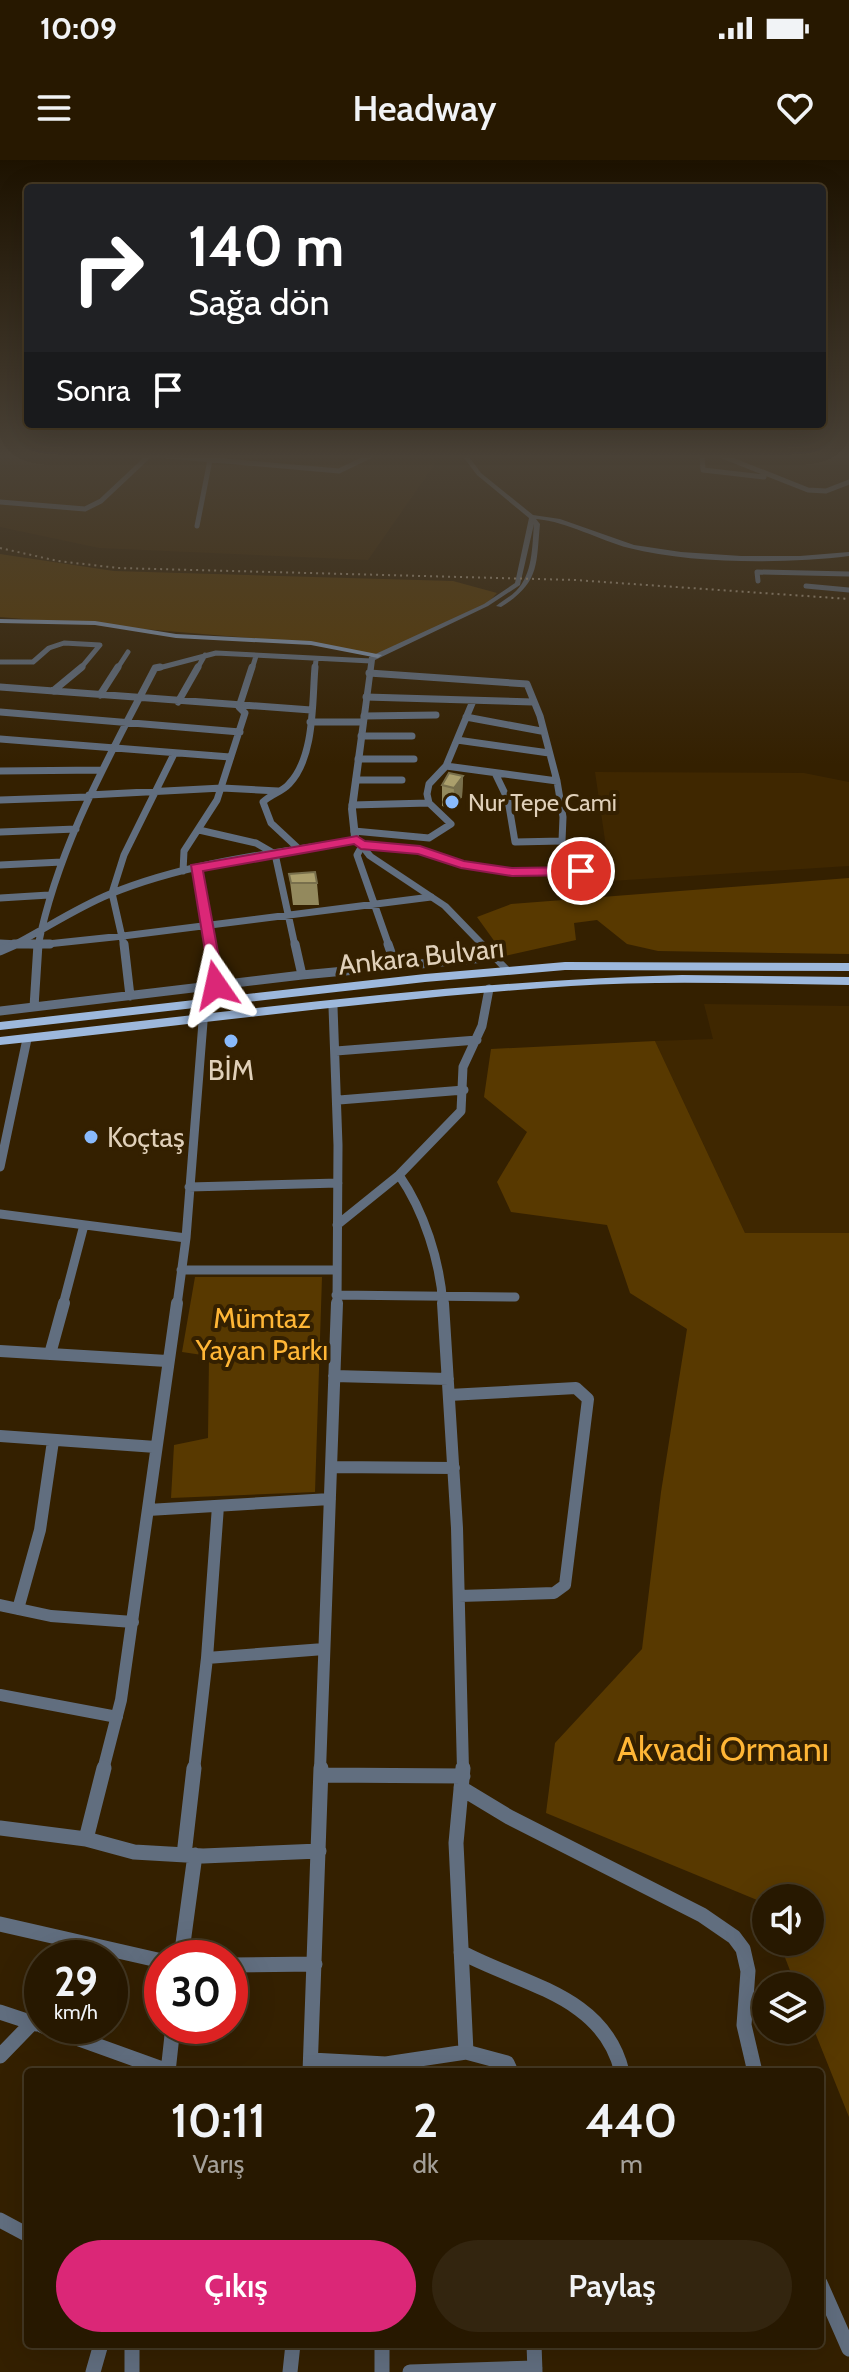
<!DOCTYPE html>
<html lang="tr">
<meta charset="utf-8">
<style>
body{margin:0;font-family:Cabin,sans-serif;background:#33250f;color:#f1f3f6;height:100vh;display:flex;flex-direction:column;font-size:30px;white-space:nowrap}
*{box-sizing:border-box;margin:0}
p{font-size:26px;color:#a4a099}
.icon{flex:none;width:44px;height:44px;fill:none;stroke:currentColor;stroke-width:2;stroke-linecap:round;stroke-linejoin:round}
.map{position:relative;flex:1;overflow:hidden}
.details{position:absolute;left:24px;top:1908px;width:800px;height:280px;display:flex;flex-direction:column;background:#271800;border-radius:8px;box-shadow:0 8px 32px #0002,0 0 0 2px #433722}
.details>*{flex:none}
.banner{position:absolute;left:24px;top:24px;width:802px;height:244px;border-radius:8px;box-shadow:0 8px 32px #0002,0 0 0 2px #433722;background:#202124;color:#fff;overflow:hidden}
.fabs{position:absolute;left:752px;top:1724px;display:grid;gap:16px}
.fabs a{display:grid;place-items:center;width:72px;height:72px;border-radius:50%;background:#271800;box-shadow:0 8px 32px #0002,0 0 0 2px #433722;font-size:40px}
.speed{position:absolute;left:24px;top:1780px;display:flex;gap:16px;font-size:40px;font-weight:700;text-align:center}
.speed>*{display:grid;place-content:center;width:104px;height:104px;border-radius:50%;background:#271800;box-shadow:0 8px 32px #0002,0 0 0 2px #433722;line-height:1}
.speed small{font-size:20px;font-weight:400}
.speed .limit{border:12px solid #d22;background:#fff;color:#111}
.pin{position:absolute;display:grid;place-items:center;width:68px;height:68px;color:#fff;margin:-34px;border:4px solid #fff;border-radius:50%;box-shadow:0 2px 8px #0007}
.me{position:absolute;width:88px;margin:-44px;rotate:349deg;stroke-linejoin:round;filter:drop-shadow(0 0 6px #0008)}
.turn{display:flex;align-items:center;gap:28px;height:168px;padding:0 32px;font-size:36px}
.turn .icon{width:104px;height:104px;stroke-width:2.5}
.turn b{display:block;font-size:56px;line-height:68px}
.then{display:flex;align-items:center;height:76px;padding:0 32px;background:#0003;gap:16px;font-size:30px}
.eta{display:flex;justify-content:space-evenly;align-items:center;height:136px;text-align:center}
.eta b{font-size:48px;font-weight:600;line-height:56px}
.action{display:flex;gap:16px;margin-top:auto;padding:16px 32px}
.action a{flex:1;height:92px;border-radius:48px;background:#db2777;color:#fff;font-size:32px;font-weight:600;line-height:92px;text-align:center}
.action a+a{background:#33250f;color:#f1f3f6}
.status{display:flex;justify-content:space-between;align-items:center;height:56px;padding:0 40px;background:#271800;direction:ltr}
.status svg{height:22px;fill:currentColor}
header{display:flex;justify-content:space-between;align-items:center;height:104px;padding:0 32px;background:#271800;font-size:36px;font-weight:600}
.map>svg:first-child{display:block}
.built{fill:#3f2700}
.green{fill:#583900}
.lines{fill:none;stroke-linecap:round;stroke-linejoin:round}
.minor-far4{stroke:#616e7f;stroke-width:5}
.minor-far3{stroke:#616e7f;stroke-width:7}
.minor-far2{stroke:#616e7f;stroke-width:9}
.minor-far1{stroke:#616e7f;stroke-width:12}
.minor{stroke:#616e7f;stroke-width:15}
.tertiary{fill:#616e7f;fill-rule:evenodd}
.secondary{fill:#8398b4;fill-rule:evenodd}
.primary{fill:#9db8dc;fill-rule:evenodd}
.rail{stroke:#b09f85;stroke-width:2;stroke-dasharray:2 4;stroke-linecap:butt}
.wall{fill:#93895d}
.shaded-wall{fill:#786f4c}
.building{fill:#ab9f6c;stroke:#786f4c;stroke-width:2}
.route{fill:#db2777;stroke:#8e194d;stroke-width:2}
.poi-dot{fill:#89bafc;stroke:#342000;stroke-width:3}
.labels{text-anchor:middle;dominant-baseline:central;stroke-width:8;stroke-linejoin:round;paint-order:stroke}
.far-poi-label{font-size:24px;fill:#e0d0b9;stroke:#342000;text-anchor:start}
.street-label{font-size:28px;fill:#e0d0b9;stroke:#342000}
.poi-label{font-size:28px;fill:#e0d0b9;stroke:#342000}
.park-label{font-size:28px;fill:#ffb636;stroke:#342000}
.near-park-label{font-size:34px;fill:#ffb636;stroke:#342000}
</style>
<div class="status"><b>10:09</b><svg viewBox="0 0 49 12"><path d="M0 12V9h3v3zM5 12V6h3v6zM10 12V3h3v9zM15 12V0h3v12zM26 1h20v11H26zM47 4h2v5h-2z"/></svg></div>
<header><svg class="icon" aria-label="menu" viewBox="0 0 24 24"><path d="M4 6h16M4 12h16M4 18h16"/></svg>Headway<svg class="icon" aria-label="heart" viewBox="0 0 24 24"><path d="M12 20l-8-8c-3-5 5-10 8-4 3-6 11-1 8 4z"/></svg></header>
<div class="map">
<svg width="849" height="2212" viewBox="0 0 849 2212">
<rect width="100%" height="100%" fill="#342000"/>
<path class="built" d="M 0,294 L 442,294 L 368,400 L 99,388 L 0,367 Z
M 595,612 L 804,613 L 849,622 L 849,706 L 611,721 Z
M 704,844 L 849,846 L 849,1073 L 745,1073 L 655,881 L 713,879 Z"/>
<path class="green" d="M 0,394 L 114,411 L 453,421 L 497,433 L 484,447 L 378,495 L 311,483 L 0,457 Z
M 849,718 L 849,794 L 658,791 L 627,784 L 597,760 L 574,763 L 576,780 L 505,796 L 477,757 L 511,744 Z
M 655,881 L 745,1073 L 849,1073 L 849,1957 L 810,1860 L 810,1826 L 796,1826 L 779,1782 L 810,1782 L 810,1738 L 766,1738 L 766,1751 L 762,1742 L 546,1653 L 555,1583 L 642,1489 L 661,1332 L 687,1169 L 630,1133 L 607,1065 L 511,1052 L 497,1022 L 527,972 L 484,937 L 491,889 Z
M 195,1117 L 322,1117 L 315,1332 L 171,1338 L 174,1285 L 208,1278 L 209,1196 L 182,1192 Z"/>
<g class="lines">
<path class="minor-far4" d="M 145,294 L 339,311 L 374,294
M 702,294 L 703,310 L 764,317
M 717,294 L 808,330 L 826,331 L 849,322
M 0,342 L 85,349 L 101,341 L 151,294
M 197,366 L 210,300
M 758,421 L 757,412 L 849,414
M 806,426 L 849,430
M 0,502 L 33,502 L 49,488 L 64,483 L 100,485 L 80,509
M 117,509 L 128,492
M 155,509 L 216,493 L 371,501
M 197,509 L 205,495
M 252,509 L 256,496
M 315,509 L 316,500"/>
<path class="minor-far3" d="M 369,513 L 527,524 L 540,556 L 557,621
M 0,527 L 311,550
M 53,531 L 82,507
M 100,535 L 118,507
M 366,537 L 533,542
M 178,542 L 198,507
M 0,552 L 240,572
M 364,556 L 436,555
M 466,557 L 541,571
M 310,562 L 363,562
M 361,576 L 412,576
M 0,579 L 230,597
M 457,580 L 549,593
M 358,599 L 414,599
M 446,606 L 557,621 L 563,657 L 562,681 L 515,682 L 508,640 L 495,613
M 0,611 L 102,610
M 356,620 L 402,620
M 89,635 L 222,628 L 278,631
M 0,640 L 88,637
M 352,645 L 429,643
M 199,670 L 256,683 L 275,694 L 295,786
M 354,671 L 429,678 L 451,664 L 429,643 L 427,634 L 429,624 L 446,606 L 473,541
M 0,672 L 76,669
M 361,685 L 420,690 L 461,704 L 512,712 L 609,708
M 362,686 L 357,695 L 389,786
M 300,690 L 271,663 L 263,642 C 271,634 282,632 289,624 C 315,597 312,542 315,507
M 0,705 L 62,702
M 196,708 L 209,786
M 183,711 L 184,691 L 217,640 L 245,553 L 239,547 L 252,507
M 0,738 L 49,735
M 0,783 L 38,785 L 123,776 L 431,737
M 12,786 C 45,769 76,748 110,734 C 188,702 274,693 357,680
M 38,786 C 58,686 109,597 155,508 L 160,507
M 124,786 L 112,733 L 124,695 L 174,594"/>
<path class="minor-far2" d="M 14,784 L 50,784
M 124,784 L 130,836
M 209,784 L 216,825
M 295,784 L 302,815
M 388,784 L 396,807
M 0,791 L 16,784
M 34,847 L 38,784
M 333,847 L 338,985 L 337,1145
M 0,851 L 302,815 L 495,797
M 336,891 L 477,880
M 339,940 L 464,930
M 0,1007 L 27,879
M 399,1015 C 424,1051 440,1101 443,1145
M 189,1027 L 338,1023
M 0,1054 L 186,1078
M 337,1065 L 399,1015 L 461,951 L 463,907 L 482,866 L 489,829
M 181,1110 L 336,1110
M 336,1135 L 515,1137
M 63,1145 L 84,1065
M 177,1145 L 186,1078 L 203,862"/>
<path class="minor-far1" d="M 443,1143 L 457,1368 L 463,1610
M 0,1191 L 167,1201
M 50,1194 L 64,1143
M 334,1216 L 448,1219
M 449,1235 L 576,1228 L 588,1239 L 565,1425 L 554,1433 L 459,1436
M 0,1276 L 156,1287
M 331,1307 L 454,1308
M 148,1350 L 330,1339
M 0,1445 L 51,1456 L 133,1462
M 18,1449 L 40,1370 L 53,1281
M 207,1498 L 324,1489
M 0,1535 L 117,1557
M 103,1610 L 121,1540 L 177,1143
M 194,1610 L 207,1498 L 218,1346
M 320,1610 L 337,1143"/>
<path class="minor" d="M 463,1608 L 456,1683 L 466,1892
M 323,1615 L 463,1616
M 461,1628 L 509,1657 L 702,1755 L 734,1777 L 743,1789 L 748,1811 L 744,1865 L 755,1912
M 0,1668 L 86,1679 L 134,1692 L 203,1696 L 319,1691
M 86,1679 L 104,1608
M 184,1695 L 194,1608
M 0,1764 L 162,1801
M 461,1792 C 522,1825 604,1835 622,1912
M 181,1798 L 195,1695
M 230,1805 L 315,1804
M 0,1852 L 36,1864
M 43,1866 L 168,1911
M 0,1896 L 33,1862
M 311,1900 L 386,1904 L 466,1892 L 507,1903 L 511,1912
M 168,1912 L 173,1866
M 310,1912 L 321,1608
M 0,2060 L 28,2075
M 820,2123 L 849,2189
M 132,2184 L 132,2212
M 382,2184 L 382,2212
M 534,2184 L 535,2212
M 93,2212 L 101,2184
M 290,2212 L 293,2184
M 410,2212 L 535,2208"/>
<path class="tertiary" d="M 461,294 L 467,294 L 481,313 L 533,355 L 560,359 L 634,385 L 681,392 L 741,396 L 800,396 L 849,392 L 849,396 C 785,404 692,404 629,388 C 598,380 569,362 536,359 L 540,364 C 536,405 540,423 501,447 L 496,446 C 502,441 510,437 516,431 C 533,414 532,387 534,364 L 520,425 L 488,446 L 375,500 L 356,649 L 359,677 L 373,694 L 448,744 L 511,809 L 513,811 L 508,814 L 505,813 L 442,748 L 367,698 L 351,677 L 348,649 L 369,497 L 484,444 L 515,423 L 529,358 L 477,315 Z"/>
<path class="secondary" d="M 0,459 L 95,461 L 176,474 L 311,481 L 382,495 L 378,498 L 311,485 L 176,478 L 95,465 L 0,463 Z"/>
<path class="primary" d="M 565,802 L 849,803 L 849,811 L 565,810 L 425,822 L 0,870 L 0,862 L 425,814 Z
M 682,815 L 849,817 L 849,825 C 757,824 663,820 571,826 C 380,839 190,865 0,885 L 0,877 C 227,852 454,821 682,815 Z"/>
<path class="rail" d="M 0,388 L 58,401 L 118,408 L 575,420 L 849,439"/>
</g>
<path class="wall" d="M 463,616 L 462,637 L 453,649 L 442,646 L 442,625 Z
M 289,714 L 317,723 L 319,745 L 293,745 Z"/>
<path class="shaded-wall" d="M 463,616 L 462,637 L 453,649 L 454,628 Z"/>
<path class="building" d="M 449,613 L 463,616 L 454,628 L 442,625 Z
M 315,712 L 317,723 L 291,723 L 289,714 Z"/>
<linearGradient id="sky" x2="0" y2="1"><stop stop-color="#1d1200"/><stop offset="0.49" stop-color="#4a4237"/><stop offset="1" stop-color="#4a4237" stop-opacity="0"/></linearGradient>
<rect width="849" height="604" fill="url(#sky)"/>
<path class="route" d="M 357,676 L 365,681 L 420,686 L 464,701 L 512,708 L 581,707 L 588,711 L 581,715 L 512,716 L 461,708 L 418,694 L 361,689 L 354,684 L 203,711 L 224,825 L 211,828 L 191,705 Z"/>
<g class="poi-dot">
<circle cx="452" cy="642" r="8"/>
<circle cx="231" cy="881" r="8"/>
<circle cx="91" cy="977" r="8"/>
</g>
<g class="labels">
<g class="far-poi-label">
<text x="468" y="642">Nur Tepe Cami</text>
</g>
<g class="street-label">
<text transform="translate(421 796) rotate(-6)">Ankara Bulvarı</text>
</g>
<g class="poi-label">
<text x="231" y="910">BİM</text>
<text x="107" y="977" text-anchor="start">Koçtaş</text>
</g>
<g class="park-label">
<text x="262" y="1158">Mümtaz<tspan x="262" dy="32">Yayan Parkı</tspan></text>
</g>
<g class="near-park-label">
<text x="723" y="1589">Akvadi Ormanı</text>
</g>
</g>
</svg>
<div class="fabs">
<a><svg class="icon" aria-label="sound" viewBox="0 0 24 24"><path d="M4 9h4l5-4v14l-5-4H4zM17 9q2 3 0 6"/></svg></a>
<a><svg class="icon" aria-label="layers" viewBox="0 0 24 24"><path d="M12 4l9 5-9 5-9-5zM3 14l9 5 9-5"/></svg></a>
</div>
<div class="speed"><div>29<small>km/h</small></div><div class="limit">30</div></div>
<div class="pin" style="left:581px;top:711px;background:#d93025"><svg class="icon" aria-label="arrive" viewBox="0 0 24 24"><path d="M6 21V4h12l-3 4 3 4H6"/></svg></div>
<svg class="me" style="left:216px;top:825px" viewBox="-20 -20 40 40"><path d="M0-17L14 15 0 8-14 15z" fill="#db2777" stroke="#fff" stroke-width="4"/></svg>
<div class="banner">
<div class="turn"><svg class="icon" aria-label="right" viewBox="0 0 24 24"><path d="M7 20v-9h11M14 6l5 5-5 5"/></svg><div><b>140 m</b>Sağa dön</div></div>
<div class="then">Sonra<svg class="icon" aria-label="arrive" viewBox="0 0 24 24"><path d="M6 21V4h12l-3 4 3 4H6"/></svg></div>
</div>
<section class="details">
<div class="eta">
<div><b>10:11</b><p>Varış</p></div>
<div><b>2</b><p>dk</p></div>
<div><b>440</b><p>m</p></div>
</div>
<div class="action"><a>Çıkış</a><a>Paylaş</a></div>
</section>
</div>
